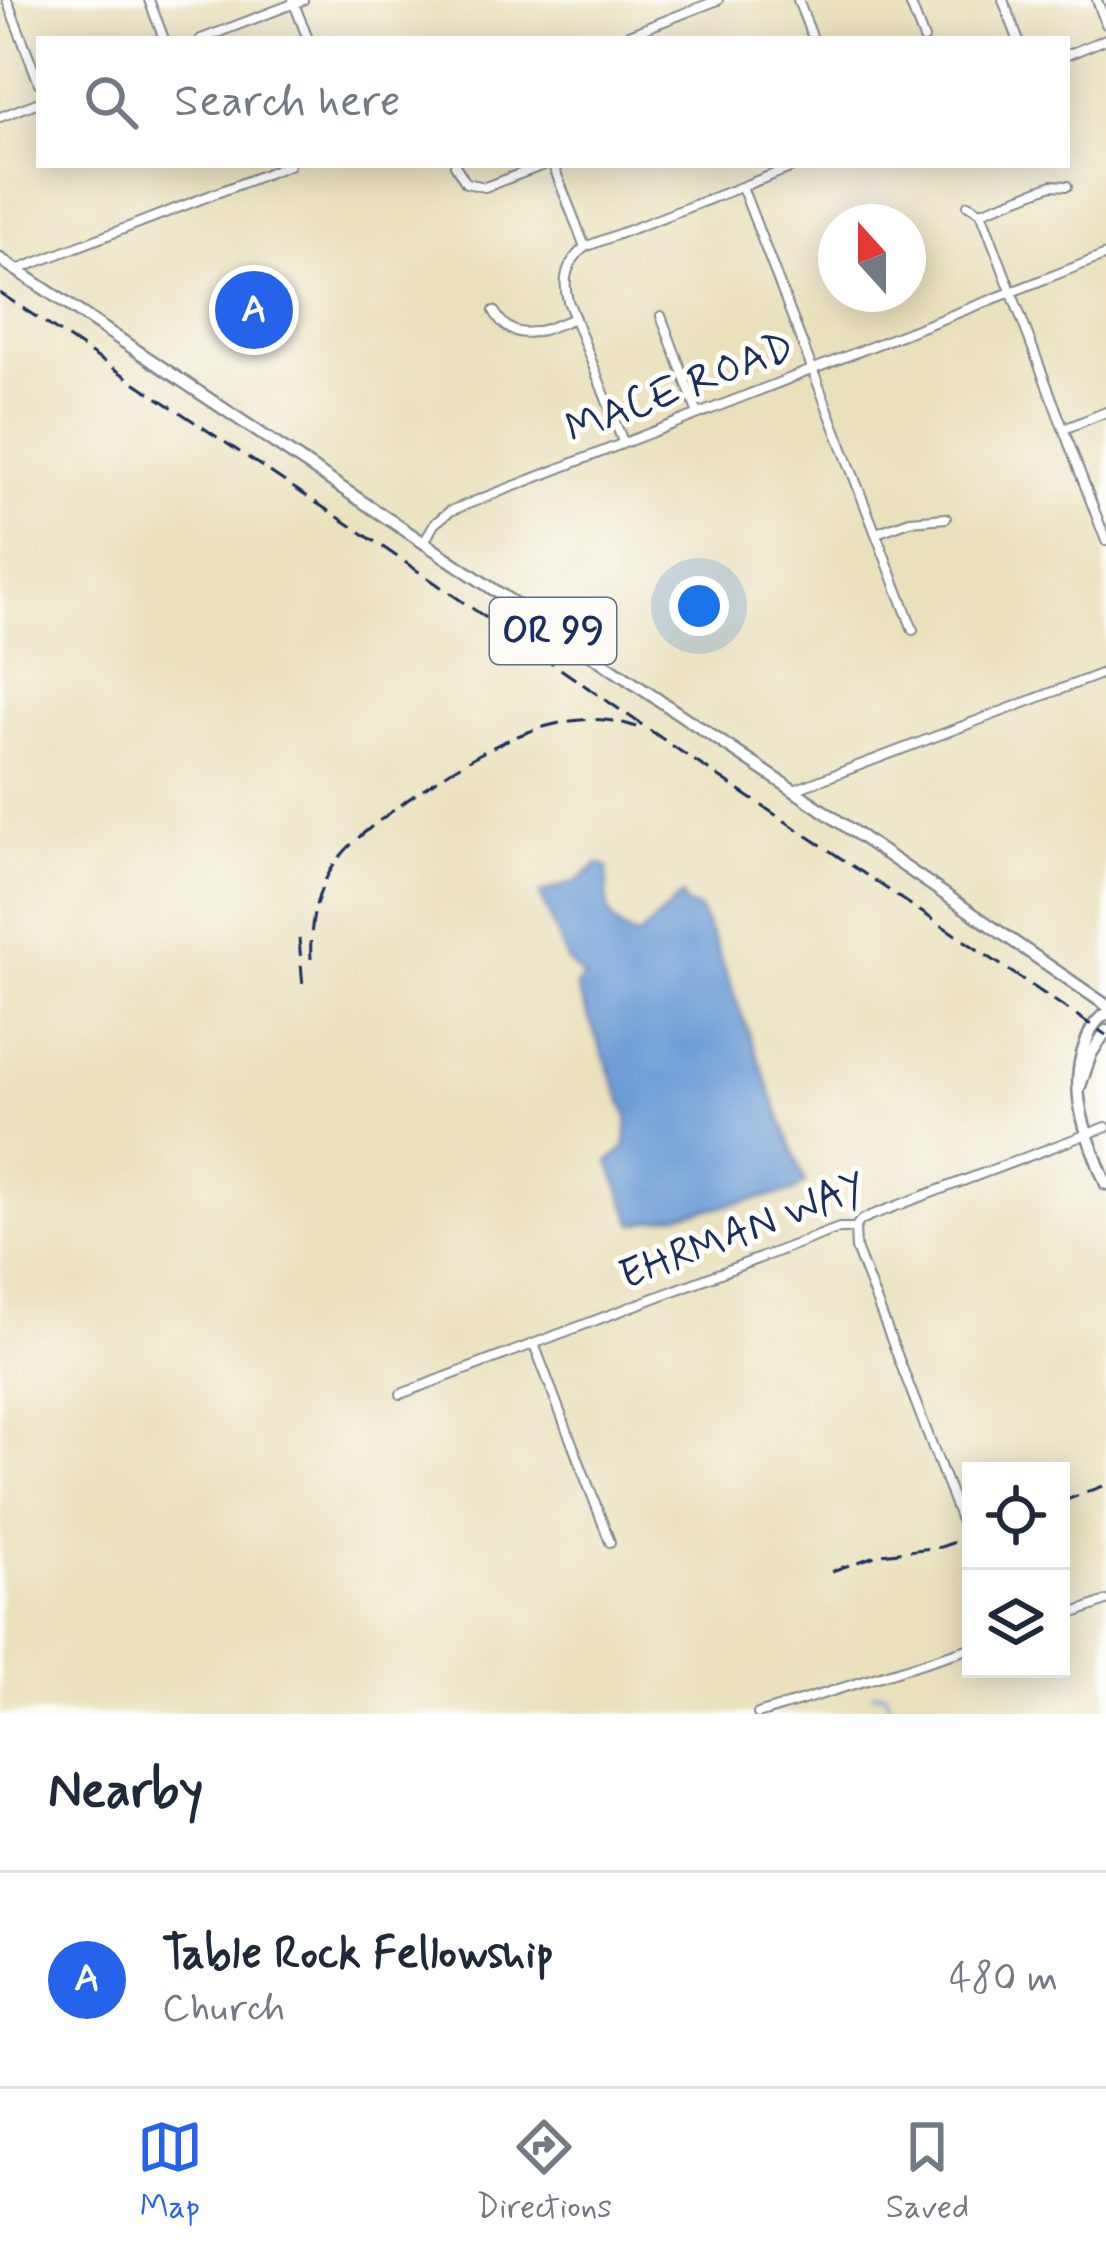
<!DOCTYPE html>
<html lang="en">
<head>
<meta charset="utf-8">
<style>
	:root { --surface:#fff; --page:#f2f2f3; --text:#1f2937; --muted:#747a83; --line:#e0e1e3; --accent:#2563eb }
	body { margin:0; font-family:Mynerve,sans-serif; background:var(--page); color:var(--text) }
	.controls { position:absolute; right:36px; bottom:36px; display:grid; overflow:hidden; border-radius:0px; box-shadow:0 6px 30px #0003 }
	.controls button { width:108px; height:108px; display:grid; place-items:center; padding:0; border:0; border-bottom:3px solid var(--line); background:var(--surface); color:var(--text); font:60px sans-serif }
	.compass { position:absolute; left:818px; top:204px; width:108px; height:108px; border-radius:50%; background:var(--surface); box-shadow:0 6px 30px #0003; rotate:339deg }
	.you { position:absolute; left:699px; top:606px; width:42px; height:42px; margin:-30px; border:9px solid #fff; border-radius:50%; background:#1a73e8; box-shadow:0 0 0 18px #1a73e833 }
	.badge { display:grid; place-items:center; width:78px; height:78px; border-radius:50%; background:var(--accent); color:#fff; font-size:39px; font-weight:700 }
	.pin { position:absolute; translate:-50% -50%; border:6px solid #fff; box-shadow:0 3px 12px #0006 }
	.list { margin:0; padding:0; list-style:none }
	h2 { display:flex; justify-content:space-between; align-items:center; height:156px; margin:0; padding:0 48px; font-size:51px }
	h2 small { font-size:39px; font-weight:400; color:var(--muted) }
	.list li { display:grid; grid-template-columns:78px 1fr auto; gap:36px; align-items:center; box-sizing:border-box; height:216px; padding:0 48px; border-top:3px solid var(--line) }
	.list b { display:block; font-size:45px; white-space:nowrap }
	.list p { margin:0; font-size:39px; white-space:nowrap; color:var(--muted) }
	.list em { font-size:39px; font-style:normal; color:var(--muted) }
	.icon { flex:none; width:66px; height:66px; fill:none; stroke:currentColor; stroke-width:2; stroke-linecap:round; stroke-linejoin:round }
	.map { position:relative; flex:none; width:1106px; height:1714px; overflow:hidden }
	.search { position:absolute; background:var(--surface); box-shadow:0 6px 30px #0003; left:36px; right:36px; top:36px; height:132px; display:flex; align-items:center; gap:30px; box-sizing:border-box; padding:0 42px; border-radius:0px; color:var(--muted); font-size:45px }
	.sheet { height:372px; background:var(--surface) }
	nav { display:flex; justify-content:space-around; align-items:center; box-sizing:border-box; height:168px; border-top:3px solid var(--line); background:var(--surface); font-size:33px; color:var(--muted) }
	nav a { display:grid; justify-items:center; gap:6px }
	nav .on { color:var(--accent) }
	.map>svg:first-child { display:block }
	.water { fill:#6c9cd5; stroke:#44669a; stroke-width:3 }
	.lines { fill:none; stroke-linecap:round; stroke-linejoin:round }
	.stream { stroke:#6c9cd5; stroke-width:3 }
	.minor-casing { stroke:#82888d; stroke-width:12 }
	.major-casing { stroke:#82888d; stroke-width:15 }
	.minor { stroke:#fff; stroke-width:8 }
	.major { stroke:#fff; stroke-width:10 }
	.rail { stroke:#1b2f5e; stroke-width:3; stroke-dasharray:18 9; stroke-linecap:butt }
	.labels { text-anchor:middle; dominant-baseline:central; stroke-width:10; stroke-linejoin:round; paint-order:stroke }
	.shield { fill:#fdfcf7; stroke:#5f6c8c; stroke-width:3 }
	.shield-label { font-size:39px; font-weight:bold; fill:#1b2f5e }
	.street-label { font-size:42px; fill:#1b2f5e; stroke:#fdfcf7 }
</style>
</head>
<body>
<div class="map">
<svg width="1106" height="1714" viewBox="0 0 1106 1714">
	<rect width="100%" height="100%" fill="#fdfcf7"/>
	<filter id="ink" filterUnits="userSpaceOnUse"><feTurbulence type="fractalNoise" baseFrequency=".00833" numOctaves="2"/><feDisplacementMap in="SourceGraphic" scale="24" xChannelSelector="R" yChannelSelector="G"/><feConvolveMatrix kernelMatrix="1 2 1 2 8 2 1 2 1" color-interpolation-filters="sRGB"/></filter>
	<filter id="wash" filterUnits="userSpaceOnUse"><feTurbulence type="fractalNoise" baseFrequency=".004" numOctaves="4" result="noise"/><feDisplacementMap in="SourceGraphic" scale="48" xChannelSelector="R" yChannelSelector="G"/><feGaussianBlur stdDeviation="2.7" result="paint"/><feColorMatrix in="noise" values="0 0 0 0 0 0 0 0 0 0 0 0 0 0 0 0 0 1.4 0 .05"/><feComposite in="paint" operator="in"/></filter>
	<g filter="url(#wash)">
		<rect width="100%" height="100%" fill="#eae0bc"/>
		<!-- water -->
		<path class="water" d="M 598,864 L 607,867 C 608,902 599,922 638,937 L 682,895 L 685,905 L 699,909 L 714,941 L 805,1183 L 792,1192 L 634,1224 L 609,1162 L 626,1146 L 628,1116 L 576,986 L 584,978 L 568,962 L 540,894 L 578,881 Z"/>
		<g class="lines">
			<!-- stream -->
			<path class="stream" d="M 873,1693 L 884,1693 L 893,1714"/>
		</g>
	</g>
	<g filter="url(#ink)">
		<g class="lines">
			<defs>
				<g id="minor">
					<path d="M 7,0 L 39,83"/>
					<path d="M 149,0 L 164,39"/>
					<path d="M 798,0 L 813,39"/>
					<path d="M 909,0 L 924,39"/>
					<path d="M 1003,0 L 1018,39"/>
					<path d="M 1097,0 L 1106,24"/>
					<path d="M 293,1 L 308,39"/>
					<path d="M 201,39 L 303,0"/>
					<path d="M 618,39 L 718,0"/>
					<path d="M 1067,55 L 1106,39"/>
					<path d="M 0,117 L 39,102"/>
					<path d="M 455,165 L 466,183 L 485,187 L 544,165"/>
					<path d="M 553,165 L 585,247"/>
					<path d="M 742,187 L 913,630"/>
					<path d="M 968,205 L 981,212 L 1106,541"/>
					<path d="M 981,212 L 1052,185 L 1067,186"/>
					<path d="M 17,270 L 289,165"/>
					<path d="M 494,311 C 515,348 544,329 575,318"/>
					<path d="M 661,316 L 698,414"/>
					<path d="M 1064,429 L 1106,412"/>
					<path d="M 623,442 L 568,301 C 562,278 567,262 585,247 L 798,165"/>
					<path d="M 876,533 L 910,521 L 946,518"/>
					<path d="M 424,543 L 434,524 L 450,511 L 1106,255"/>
					<path d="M 794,790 L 1106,672"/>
					<path d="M 855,1228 L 856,1248 L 971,1546"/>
					<path d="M 534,1344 L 610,1542"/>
					<path d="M 401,1394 L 839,1228 L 855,1228 L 860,1221 L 870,1216 L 1106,1127"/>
					<path d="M 1061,1618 L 1106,1601"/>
					<path d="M 758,1714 L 971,1648"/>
				</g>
				<g id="major">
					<path d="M 0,259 L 793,790 L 1106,1005"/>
					<path d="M 1106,1014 C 1094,1021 1090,1031 1085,1045 C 1067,1092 1088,1140 1106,1184"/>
					<path d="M 1080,1086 L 1091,1054 L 1106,1031"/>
				</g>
			</defs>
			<!-- minor casing -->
			<use href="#minor" class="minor-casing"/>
			<!-- major casing -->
			<use href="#major" class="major-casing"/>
			<!-- minor -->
			<use href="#minor" class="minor"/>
			<!-- major -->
			<use href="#major" class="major"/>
			<!-- rail -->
			<g class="rail">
				<path d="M 0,293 L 377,543 L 683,753 L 1106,1035"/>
				<path d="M 299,938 L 303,987"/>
				<path d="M 311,959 C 309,925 316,890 336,862 C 353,839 376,823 398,807 C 459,762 558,697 636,727"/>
				<path d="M 1061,1502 L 1106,1485"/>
				<path d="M 832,1571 L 881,1554 L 941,1547 L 971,1536"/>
			</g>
		</g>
	</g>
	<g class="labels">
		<!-- shield labels -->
		<rect class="shield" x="490" y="598" width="126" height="66" rx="9"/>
		<g class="shield-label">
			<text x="553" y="631">OR 99</text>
		</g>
		<!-- street labels -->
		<g class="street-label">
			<text transform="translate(680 389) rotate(-21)">MACE ROAD</text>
			<text transform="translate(743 1232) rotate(-21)">EHRMAN WAY</text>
		</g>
	</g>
</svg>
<div class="controls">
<button><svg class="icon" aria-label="locate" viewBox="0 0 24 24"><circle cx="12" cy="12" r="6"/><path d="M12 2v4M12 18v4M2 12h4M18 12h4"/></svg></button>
<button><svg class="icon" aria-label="layers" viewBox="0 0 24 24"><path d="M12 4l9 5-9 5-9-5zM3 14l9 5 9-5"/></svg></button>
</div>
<svg class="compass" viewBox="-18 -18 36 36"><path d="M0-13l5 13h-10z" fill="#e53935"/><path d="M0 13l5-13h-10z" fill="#747a83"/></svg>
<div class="you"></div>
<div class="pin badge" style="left:254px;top:310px">A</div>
<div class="search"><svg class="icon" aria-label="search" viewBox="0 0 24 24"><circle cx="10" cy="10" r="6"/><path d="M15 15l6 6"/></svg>Search here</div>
</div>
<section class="sheet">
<h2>Nearby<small></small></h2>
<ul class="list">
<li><span class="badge">A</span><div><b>Table Rock Fellowship</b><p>Church</p></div><em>480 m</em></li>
</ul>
</section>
<nav>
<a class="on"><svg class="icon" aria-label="map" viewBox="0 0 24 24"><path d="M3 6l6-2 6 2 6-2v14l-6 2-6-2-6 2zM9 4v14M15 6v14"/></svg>Map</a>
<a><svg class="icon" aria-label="directions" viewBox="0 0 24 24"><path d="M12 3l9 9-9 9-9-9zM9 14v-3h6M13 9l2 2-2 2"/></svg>Directions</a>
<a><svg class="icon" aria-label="saved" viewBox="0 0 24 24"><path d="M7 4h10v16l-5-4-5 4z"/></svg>Saved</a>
</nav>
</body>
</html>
